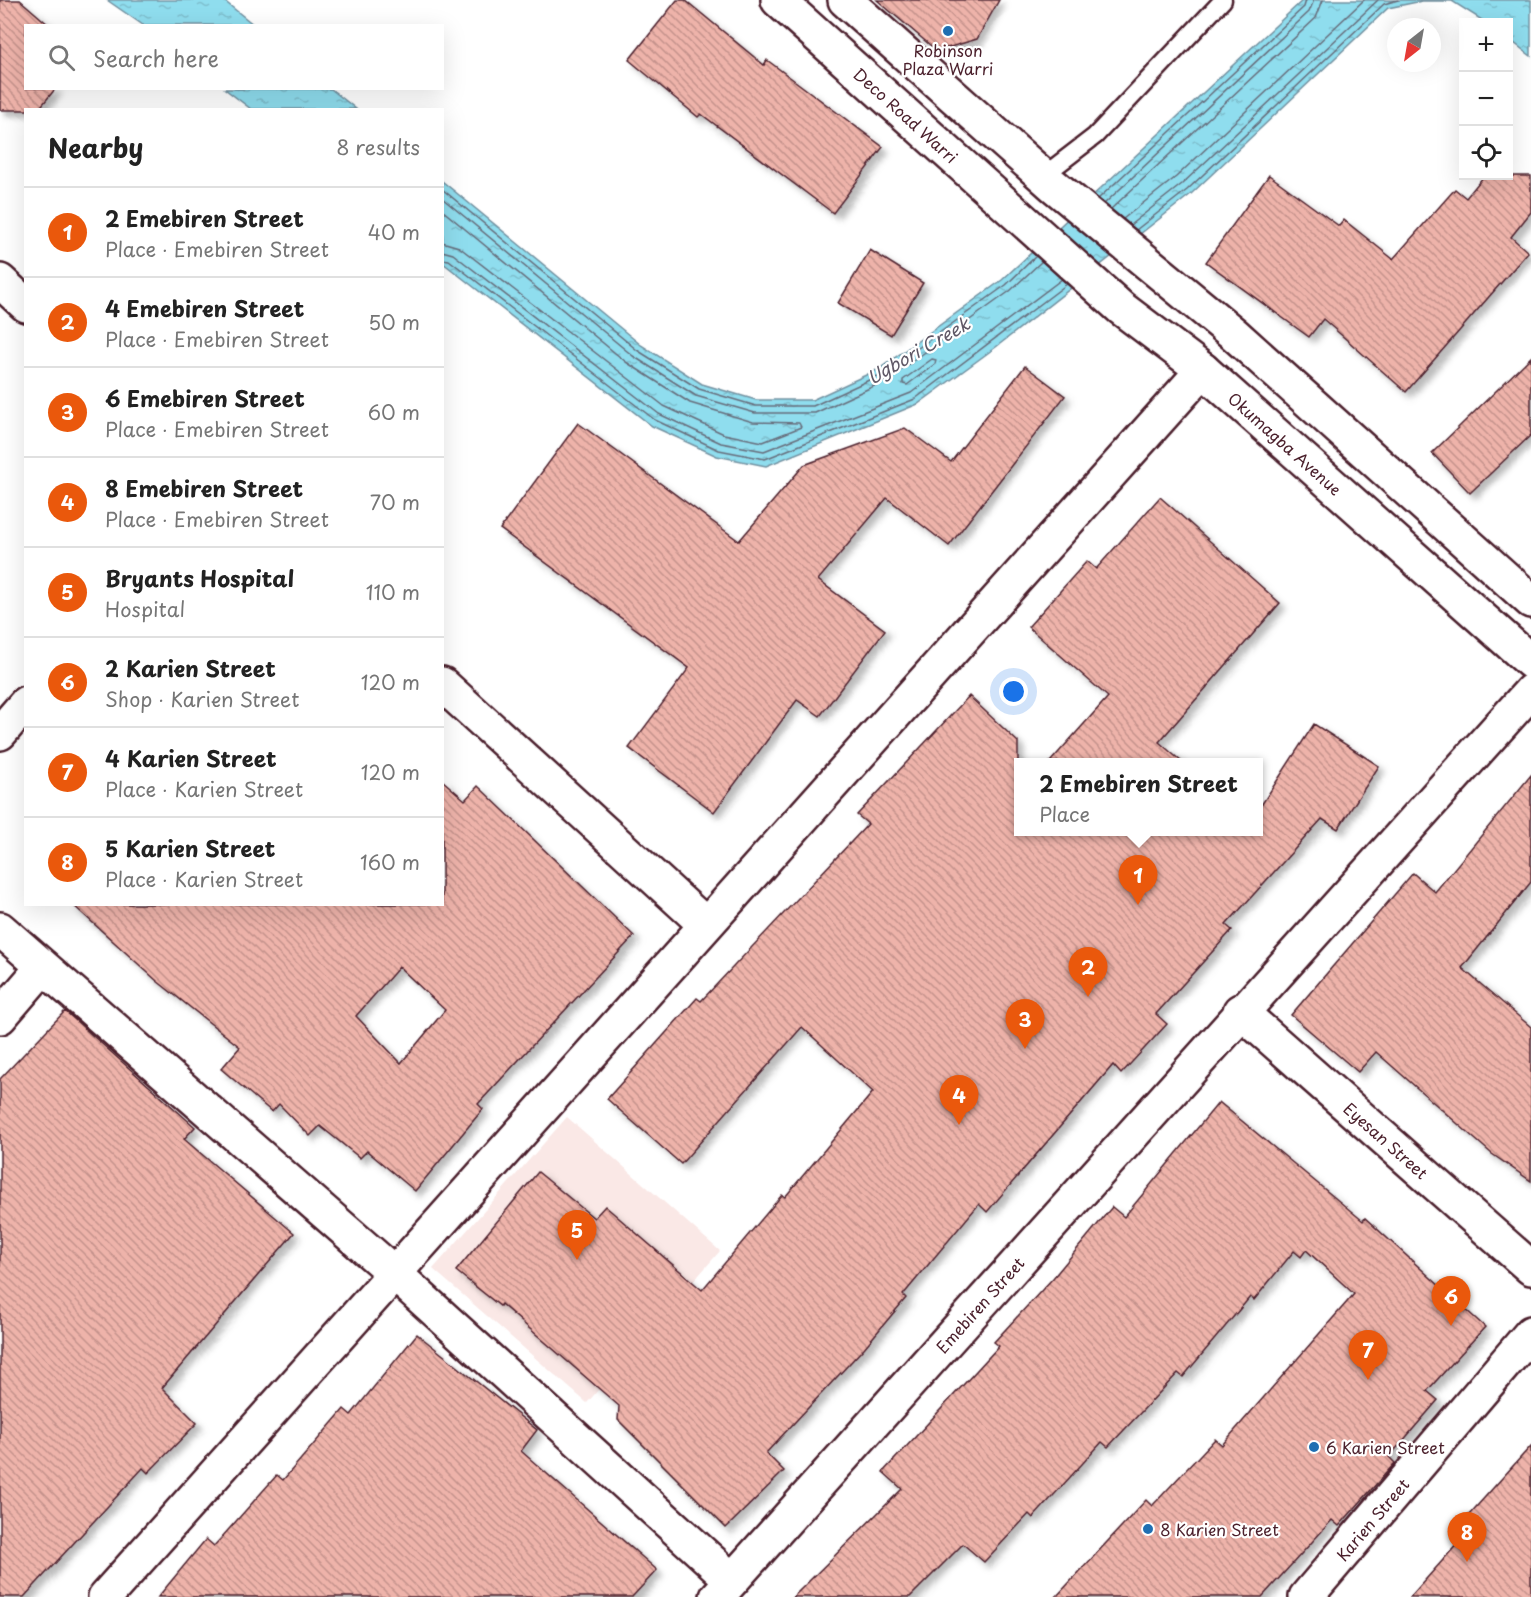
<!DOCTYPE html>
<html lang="en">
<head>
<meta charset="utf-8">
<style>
	:root { --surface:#fff; --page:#f2f2f2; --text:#222; --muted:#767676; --line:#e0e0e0; --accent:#ea580c }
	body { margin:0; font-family:"Playpen Sans",sans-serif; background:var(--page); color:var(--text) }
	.controls { position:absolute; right:18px; top:18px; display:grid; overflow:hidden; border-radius:0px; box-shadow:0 6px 24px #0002 }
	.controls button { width:54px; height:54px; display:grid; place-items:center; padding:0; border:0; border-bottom:2px solid var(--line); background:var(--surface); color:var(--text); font:30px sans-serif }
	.compass { position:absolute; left:1387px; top:18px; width:54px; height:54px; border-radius:50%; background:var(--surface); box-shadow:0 6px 24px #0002; rotate:211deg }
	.you { position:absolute; left:1014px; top:692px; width:21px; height:21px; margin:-15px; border:4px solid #fff; border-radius:50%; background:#1a73e8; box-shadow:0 0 0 9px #1a73e833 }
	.badge { display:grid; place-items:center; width:39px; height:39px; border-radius:50%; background:var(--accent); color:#fff; font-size:20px; font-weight:700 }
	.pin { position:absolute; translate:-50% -50px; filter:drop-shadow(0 2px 3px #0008) }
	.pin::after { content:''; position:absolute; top:32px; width:21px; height:18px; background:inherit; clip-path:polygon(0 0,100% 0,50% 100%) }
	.popup { position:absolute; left:1014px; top:758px; width:249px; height:78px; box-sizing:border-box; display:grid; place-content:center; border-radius:0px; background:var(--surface); filter:drop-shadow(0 2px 4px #0005); font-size:20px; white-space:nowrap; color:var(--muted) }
	.popup b { font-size:22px; color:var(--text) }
	.popup::after { content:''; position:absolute; left:50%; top:100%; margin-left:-12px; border:12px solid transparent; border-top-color:var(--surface) }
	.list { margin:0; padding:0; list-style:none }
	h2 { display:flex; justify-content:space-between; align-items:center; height:78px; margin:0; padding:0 24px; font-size:26px }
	h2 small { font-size:20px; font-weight:400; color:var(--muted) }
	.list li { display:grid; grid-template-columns:39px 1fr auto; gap:18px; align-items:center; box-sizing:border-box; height:90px; padding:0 24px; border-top:2px solid var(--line) }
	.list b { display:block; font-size:22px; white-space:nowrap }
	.list p { margin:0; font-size:20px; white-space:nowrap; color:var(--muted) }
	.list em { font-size:20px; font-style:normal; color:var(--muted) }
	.icon { flex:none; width:33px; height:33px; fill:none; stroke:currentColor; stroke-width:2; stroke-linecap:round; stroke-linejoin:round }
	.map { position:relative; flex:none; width:1531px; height:1597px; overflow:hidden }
	.search { position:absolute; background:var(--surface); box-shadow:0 6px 24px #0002; left:24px; top:24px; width:420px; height:66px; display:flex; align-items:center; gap:15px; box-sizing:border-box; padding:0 21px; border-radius:0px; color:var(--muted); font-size:22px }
	.panel { position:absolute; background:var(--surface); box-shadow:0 6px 24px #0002; left:24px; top:108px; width:420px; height:798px; border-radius:0px }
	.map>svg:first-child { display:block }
	.built { fill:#fae8e6 }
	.water { fill:url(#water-ripples); stroke:#7391a0; stroke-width:1.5 }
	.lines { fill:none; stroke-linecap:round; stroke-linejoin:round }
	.shore { stroke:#666b79; stroke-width:1.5 }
	.building { fill:url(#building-back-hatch); stroke:#4a1f2b; stroke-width:1.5; fill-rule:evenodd; filter:url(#shadow) }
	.service-casing { stroke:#4a1f2b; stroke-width:21 }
	.minor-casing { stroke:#4a1f2b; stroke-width:38 }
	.secondary-casing { stroke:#4a1f2b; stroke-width:38 }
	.service { stroke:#fff; stroke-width:16 }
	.minor { stroke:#fff; stroke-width:33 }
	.secondary { stroke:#fff; stroke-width:33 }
	.poi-dot { fill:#1f6fb2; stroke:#fff; stroke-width:2 }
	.labels { text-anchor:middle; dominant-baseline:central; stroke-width:4.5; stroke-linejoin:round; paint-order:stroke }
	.poi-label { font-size:16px; fill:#4a1f2b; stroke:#fff; text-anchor:start }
	.street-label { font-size:16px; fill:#4a1f2b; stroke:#fff }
	.water-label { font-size:18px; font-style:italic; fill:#5f5866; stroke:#fff }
</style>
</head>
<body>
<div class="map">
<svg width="1531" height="1597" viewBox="0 0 1531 1597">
	<defs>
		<pattern id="water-ripples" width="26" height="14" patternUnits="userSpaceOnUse" patternTransform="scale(1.5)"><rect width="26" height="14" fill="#8fddee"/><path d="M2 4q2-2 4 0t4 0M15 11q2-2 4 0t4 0" fill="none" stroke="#7dbdcc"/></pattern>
		<pattern id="building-back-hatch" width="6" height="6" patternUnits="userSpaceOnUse" patternTransform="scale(1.5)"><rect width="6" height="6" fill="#eeb3aa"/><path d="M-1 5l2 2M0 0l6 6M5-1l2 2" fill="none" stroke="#c3918b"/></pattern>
		<filter id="shadow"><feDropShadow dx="5.5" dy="5.5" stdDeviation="3" flood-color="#0004"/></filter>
	</defs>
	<rect width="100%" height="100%" fill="#fff"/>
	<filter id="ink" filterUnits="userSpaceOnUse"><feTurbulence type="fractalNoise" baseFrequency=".0167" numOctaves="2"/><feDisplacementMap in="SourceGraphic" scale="12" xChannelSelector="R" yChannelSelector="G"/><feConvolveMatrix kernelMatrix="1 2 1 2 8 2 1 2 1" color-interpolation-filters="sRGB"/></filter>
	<g filter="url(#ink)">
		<!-- built -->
		<path class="built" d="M 567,1117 L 720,1251 L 587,1403 L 433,1269 Z"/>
		<!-- water -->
		<g class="water">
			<path d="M 107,0 L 223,0 L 254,25 L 143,25 Z"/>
			<path d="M 1303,0 L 1531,0 L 1531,56 L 1509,39 L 1508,22 L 1485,22 L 1452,1 L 1422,1 L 1388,8 L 1191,194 L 996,347 L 918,404 L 766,466 L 717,456 L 652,426 L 443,263 L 442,181 L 641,345 L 702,384 L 756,400 L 812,400 L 879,369 L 1002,280 Z"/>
			<path d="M 225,89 L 331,89 L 356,109 L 251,109 Z"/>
		</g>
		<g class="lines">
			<!-- shore -->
			<g class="shore">
				<path d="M 442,189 L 637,350 L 699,389 L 756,406 L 813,406 L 882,374 L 1006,285 L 1036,256"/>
				<path d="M 442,198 L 633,356 L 696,396 L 755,413 L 815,413 L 885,381 L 1010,291 L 1042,261"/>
				<path d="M 1098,199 L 1304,7 L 1306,0"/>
				<path d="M 1104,204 L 1309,12 L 1314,0"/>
				<path d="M 1111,209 L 1316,18 L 1323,0"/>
				<path d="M 442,210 L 626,362 L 690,403 L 753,422 L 799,423 L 801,427 L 763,442 L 724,434 L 664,406 L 459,247 L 442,242"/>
				<path d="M 1123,219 L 1176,177 L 1364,0"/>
				<path d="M 1130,225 L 1182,184 L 1378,0"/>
				<path d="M 1136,230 L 1187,190 L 1384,4 L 1398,0"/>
				<path d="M 442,251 L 453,254 L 659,414 L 721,443 L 764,451 L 911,393 L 1062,279"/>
				<path d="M 442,259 L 449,260 L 655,420 L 719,450 L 765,459 L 915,399 L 1067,284"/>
				<path d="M 932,359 L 936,360 L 935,364 L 907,385 L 903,384 L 903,380 Z"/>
			</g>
		</g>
		<!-- building -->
		<g class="building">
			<path d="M 0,0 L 20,0 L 50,26 L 26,26 L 26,88 L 56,88 L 38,110 L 0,110 Z"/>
			<path d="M 677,0 L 685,0 L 764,65 L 767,60 L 883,147 L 833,213 L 701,114 L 698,117 L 629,60 Z"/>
			<path d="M 877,0 L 999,0 L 977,39 L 937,51 Z"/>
			<path d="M 1269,175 L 1339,226 L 1344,220 L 1393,259 L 1455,189 L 1466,198 L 1484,176 L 1531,176 L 1531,212 L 1511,237 L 1528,252 L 1406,392 L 1323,319 L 1309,337 L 1206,262 Z"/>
			<path d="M 870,250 L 923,283 L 891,335 L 838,303 Z"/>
			<path d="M 1531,357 L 1531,435 L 1470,493 L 1432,453 Z"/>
			<path d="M 1025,366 L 1065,396 L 949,546 L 887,498 L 818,580 L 885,630 L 820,716 L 797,700 L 714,812 L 629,748 L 689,668 L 500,529 L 578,423 L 739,541 L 804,465 L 905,428 L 951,462 Z"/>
			<path d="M 1160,497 L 1280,603 L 1159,742 L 1182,762 L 1050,762 L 1108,697 L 1028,627 L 1087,561 L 1096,569 Z"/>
			<path d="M 969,696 L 1018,742 L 1018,831 L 1258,831 L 1258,810 L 1314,724 L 1379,766 L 1338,829 L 1322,819 L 1226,925 L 1232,930 L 1156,1014 L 1167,1024 L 1121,1074 L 1113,1065 L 987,1212 L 979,1204 L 903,1295 L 906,1298 L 864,1348 L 766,1453 L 784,1471 L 726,1528 L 618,1420 L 619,1406 L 501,1304 L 500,1306 L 456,1271 L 538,1172 L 594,1218 L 605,1206 L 702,1290 L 782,1195 L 785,1197 L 873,1092 L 802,1027 L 681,1164 L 607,1099 L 697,998 L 701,1001 L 868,824 L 857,815 Z"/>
			<path d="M 1531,775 L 1531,882 L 1462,968 L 1531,1027 L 1531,1181 L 1492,1154 L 1376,1052 L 1358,1072 L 1291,1015 L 1413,873 L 1435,892 Z"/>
			<path d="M 442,780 L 465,800 L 478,786 L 634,936 L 478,1104 L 483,1109 L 415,1191 L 367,1151 L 360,1158 L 320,1126 L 310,1136 L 279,1104 L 272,1112 L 221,1069 L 240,1047 L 157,981 L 72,904 L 442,904 ZM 399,967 L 445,1010 L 401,1063 L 356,1016 Z"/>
			<path d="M 65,1011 L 195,1127 L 184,1139 L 294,1233 L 162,1388 L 197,1423 L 148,1473 L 143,1468 L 24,1597 L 0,1597 L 0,1079 Z"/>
			<path d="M 1219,1102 L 1363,1221 L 1365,1218 L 1485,1327 L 1427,1391 L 1438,1400 L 1389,1457 L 1395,1463 L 1339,1526 L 1332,1520 L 1262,1597 L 1056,1597 L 1146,1500 L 1152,1506 L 1215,1439 L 1222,1445 L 1354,1294 L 1306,1250 L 1301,1257 L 1294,1251 L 1254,1300 L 1250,1297 L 1183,1377 L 1178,1373 L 1108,1447 L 1102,1442 L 1033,1518 L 1029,1514 L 984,1562 L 963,1544 L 910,1597 L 793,1597 L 902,1489 L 883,1472 L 999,1346 L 994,1342 L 1053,1278 L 1112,1207 L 1124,1217 Z"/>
			<path d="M 417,1334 L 537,1430 L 521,1451 L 657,1570 L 632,1597 L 158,1597 L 206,1539 L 214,1546 L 277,1475 L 283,1480 L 344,1409 L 351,1415 Z"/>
			<path d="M 1531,1446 L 1531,1597 L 1410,1597 L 1476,1523 L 1468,1516 Z"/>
		</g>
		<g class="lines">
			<defs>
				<path id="service" d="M 1043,176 L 1095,136 L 1223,0"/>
				<g id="minor">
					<path d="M 0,281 L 26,305"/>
					<path d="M 442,684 L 705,924"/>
					<path d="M 0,733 L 26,703"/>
					<path d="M 0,929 L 394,1273 L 732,1580"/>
					<path id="s1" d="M 1240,1011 L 1531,1268"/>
					<path d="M 0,1017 L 43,967"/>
					<path d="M 105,1597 L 1203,370"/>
					<path id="s2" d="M 717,1597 L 1531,691"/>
					<path id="s3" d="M 1306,1597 L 1531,1333"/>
				</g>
				<g id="secondary">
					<path id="s4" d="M 778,0 L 1121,308 L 1203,370 L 1531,662"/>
					<path d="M 845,0 L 1053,185 L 1234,334 L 1531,601"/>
				</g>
			</defs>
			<!-- service casing -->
			<use href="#service" class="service-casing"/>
			<!-- minor casing -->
			<use href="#minor" class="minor-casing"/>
			<!-- secondary casing -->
			<use href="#secondary" class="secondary-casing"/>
			<!-- service -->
			<use href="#service" class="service"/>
			<!-- minor -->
			<use href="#minor" class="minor"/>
			<!-- secondary -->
			<use href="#secondary" class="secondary"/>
		</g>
	</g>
	<!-- markers -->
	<g class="poi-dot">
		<circle cx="948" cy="31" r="6"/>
		<circle cx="1314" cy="1447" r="6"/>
		<circle cx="1148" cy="1529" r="6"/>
	</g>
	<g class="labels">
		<!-- poi labels -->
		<g class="poi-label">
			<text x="948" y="50" text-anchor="middle">Robinson<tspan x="948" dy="18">Plaza Warri</tspan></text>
			<text x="1326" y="1447">6 Karien Street</text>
			<text x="1160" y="1529">8 Karien Street</text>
		</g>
		<!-- street labels -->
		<g class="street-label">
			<text stroke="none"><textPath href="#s4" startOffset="172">Deco Road Warri</textPath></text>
			<text stroke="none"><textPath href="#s4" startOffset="674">Okumagba Avenue</textPath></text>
			<text stroke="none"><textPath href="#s1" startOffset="195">Eyesan Street</textPath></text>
			<text stroke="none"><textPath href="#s2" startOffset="393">Emebiren Street</textPath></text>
			<text stroke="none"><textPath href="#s3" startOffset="102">Karien Street</textPath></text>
		</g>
		<!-- water labels -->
		<g class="water-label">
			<text transform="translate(918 350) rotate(-30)">Ugbori Creek</text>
		</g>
	</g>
</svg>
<div class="controls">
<button>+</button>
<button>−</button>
<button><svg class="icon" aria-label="locate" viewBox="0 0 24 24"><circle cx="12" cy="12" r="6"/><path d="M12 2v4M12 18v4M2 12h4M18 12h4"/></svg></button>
</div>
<svg class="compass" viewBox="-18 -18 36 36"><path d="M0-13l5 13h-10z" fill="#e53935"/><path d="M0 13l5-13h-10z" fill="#767676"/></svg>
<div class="you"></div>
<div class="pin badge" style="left:1138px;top:905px">1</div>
<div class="popup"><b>2 Emebiren Street</b>Place</div>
<div class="pin badge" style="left:1088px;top:997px">2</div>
<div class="pin badge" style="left:1025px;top:1049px">3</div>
<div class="pin badge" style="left:959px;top:1125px">4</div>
<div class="pin badge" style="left:577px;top:1260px">5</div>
<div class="pin badge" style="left:1451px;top:1326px">6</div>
<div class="pin badge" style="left:1368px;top:1380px">7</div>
<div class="pin badge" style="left:1467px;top:1562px">8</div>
<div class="search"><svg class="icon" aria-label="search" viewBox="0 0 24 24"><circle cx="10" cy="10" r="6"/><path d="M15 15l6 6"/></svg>Search here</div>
<section class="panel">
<h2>Nearby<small>8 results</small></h2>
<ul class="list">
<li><span class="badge">1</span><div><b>2 Emebiren Street</b><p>Place · Emebiren Street</p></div><em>40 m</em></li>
<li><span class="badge">2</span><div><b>4 Emebiren Street</b><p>Place · Emebiren Street</p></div><em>50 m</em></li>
<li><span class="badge">3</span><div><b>6 Emebiren Street</b><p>Place · Emebiren Street</p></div><em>60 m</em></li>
<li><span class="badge">4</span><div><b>8 Emebiren Street</b><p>Place · Emebiren Street</p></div><em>70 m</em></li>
<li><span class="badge">5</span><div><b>Bryants Hospital</b><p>Hospital</p></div><em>110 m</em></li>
<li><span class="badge">6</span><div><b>2 Karien Street</b><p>Shop · Karien Street</p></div><em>120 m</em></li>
<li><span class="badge">7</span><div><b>4 Karien Street</b><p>Place · Karien Street</p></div><em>120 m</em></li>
<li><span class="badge">8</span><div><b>5 Karien Street</b><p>Place · Karien Street</p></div><em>160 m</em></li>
</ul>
</section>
</div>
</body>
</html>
